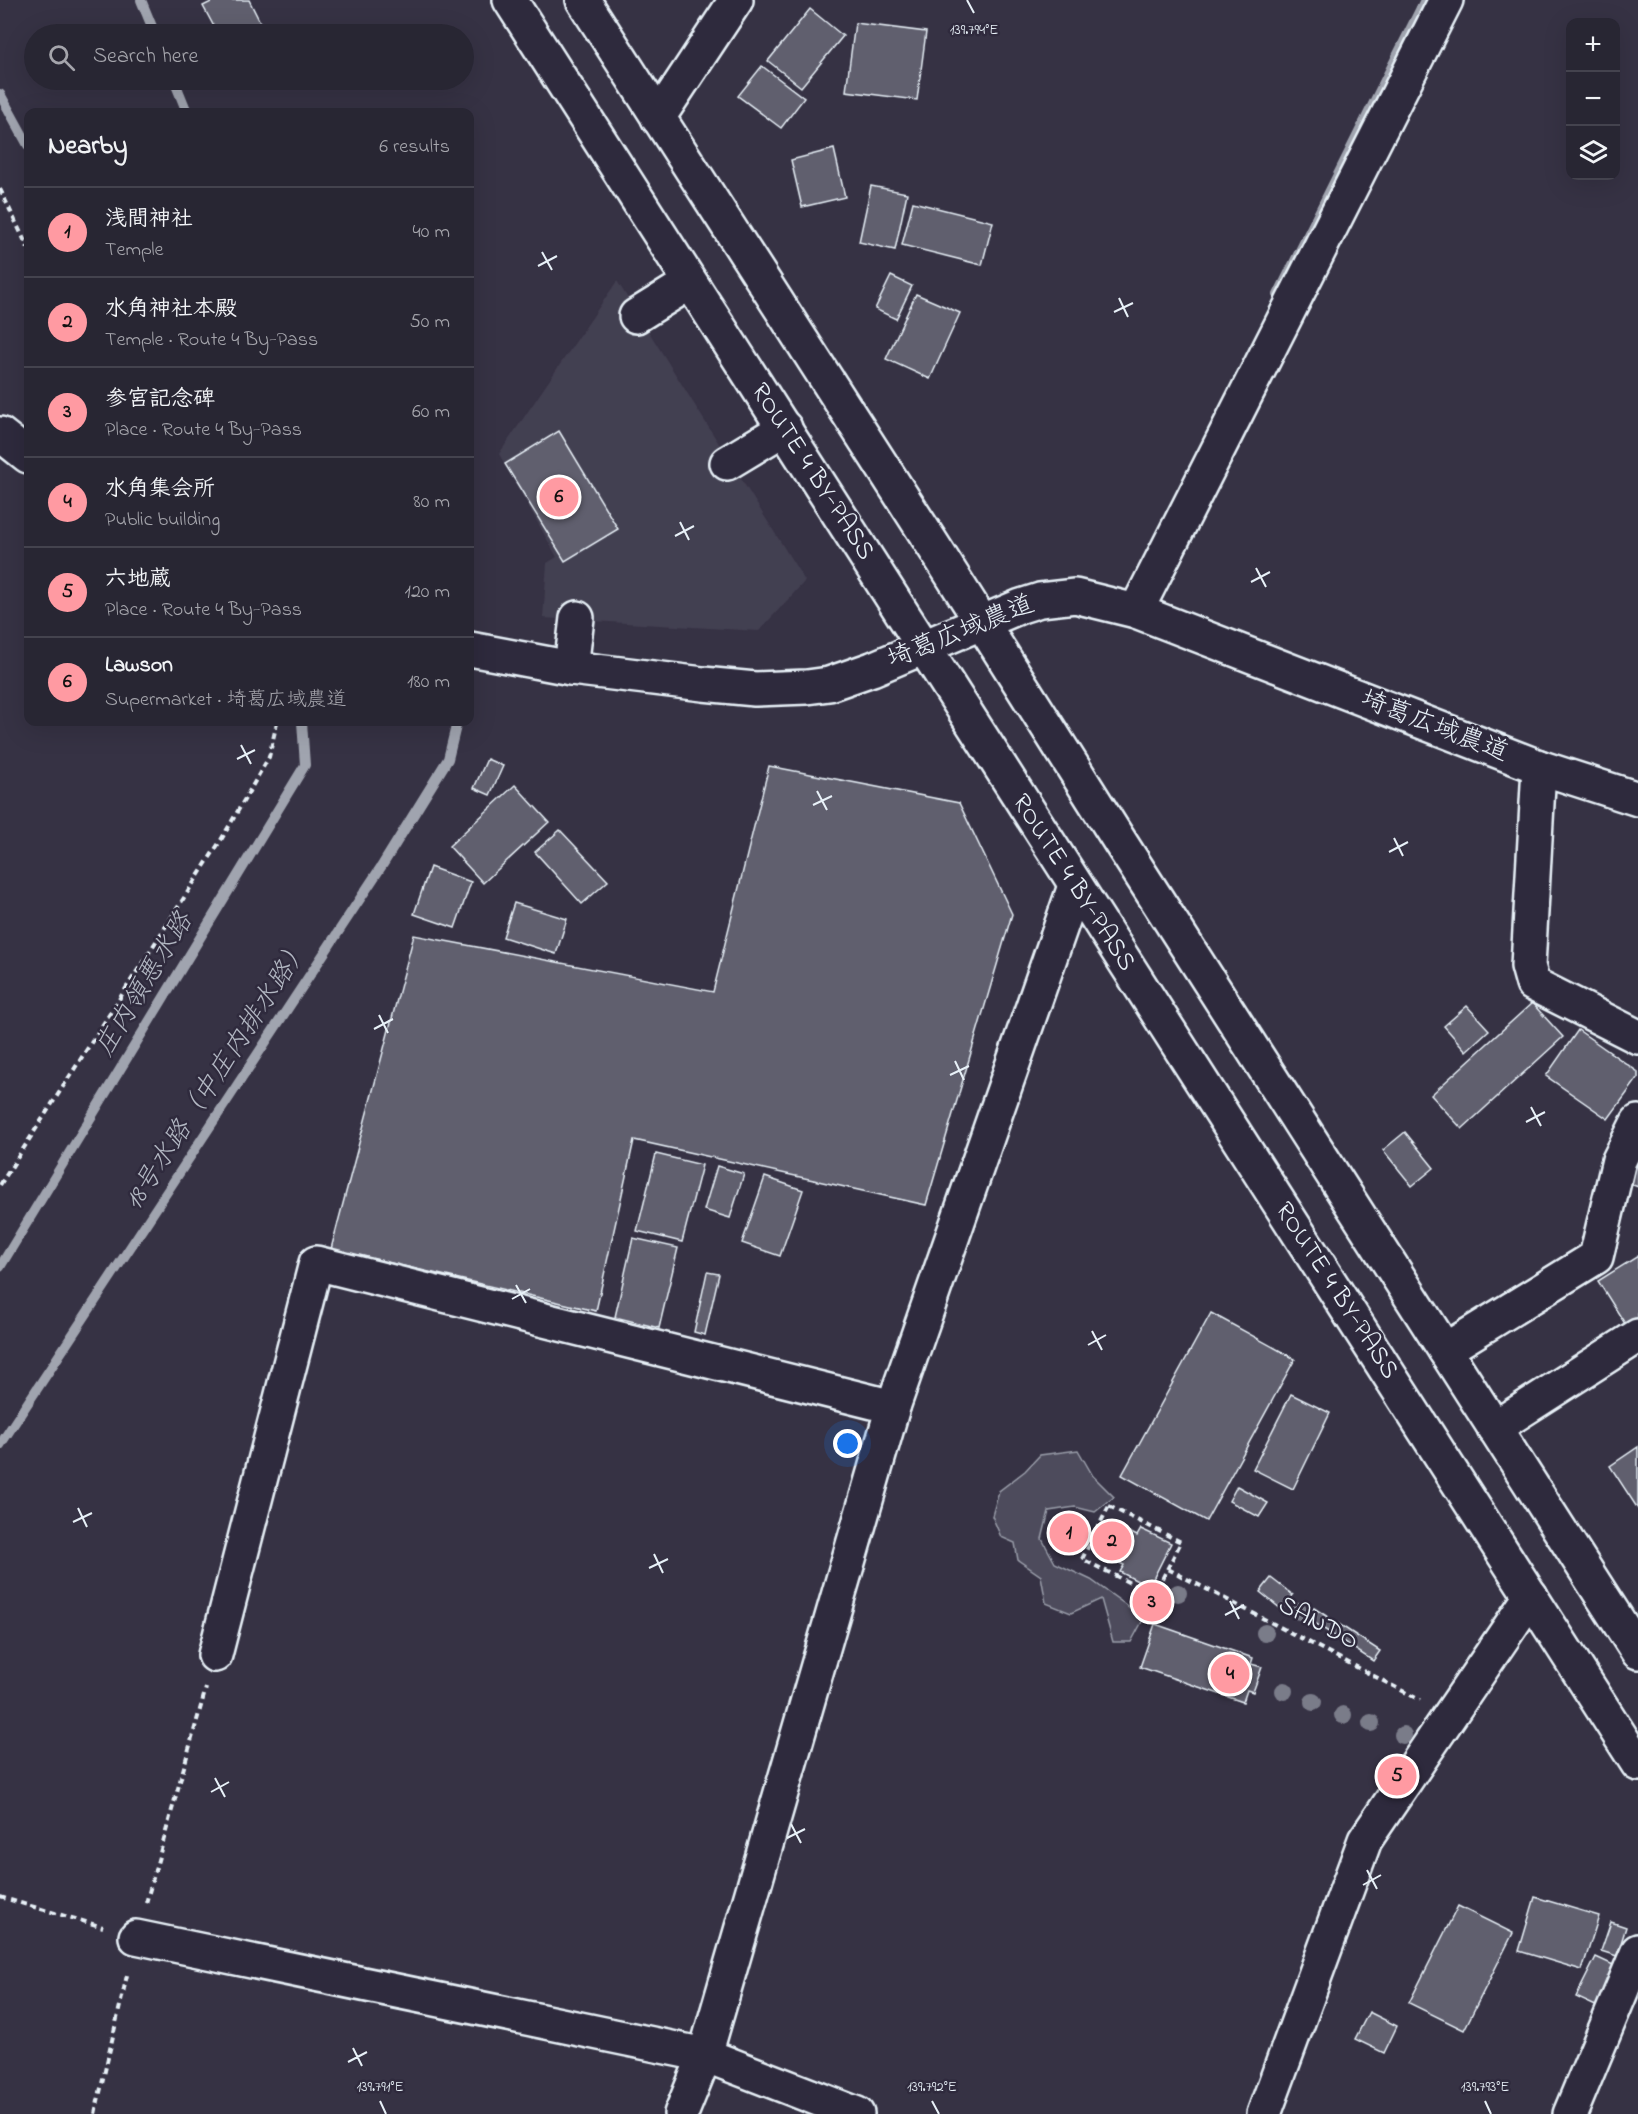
<!DOCTYPE html>
<html lang="en">
<head>
<meta charset="utf-8">
<style>
	:root { --surface:#282633; --page:#302e3b; --text:#f1f3f6; --muted:#a5a5ac; --line:#44434e; --accent:#ff9aa2 }
	body { margin:0; font-family:"Indie Flower","Klee One",sans-serif; background:var(--page); color:var(--text) }
	.controls { position:absolute; right:18px; top:18px; display:grid; overflow:hidden; border-radius:12px; box-shadow:0 6px 24px #0002 }
	.controls button { width:54px; height:54px; display:grid; place-items:center; padding:0; border:0; border-bottom:2px solid var(--line); background:var(--surface); color:var(--text); font:30px sans-serif }
	.you { position:absolute; left:848px; top:1444px; width:21px; height:21px; margin:-15px; border:4px solid #fff; border-radius:50%; background:#1a73e8; box-shadow:0 0 0 9px #1a73e833 }
	.badge { display:grid; place-items:center; width:39px; height:39px; border-radius:50%; background:var(--accent); color:#111; font-size:20px; font-weight:700 }
	.pin { position:absolute; translate:-50% -50%; border:3px solid #fff; box-shadow:0 2px 6px #0006 }
	.list { margin:0; padding:0; list-style:none }
	h2 { display:flex; justify-content:space-between; align-items:center; height:78px; margin:0; padding:0 24px; font-size:26px }
	h2 small { font-size:20px; font-weight:400; color:var(--muted) }
	.list li { display:grid; grid-template-columns:39px 1fr auto; gap:18px; align-items:center; box-sizing:border-box; height:90px; padding:0 24px; border-top:2px solid var(--line) }
	.list b { display:block; font-size:22px; white-space:nowrap }
	.list p { margin:0; font-size:20px; white-space:nowrap; color:var(--muted) }
	.list em { font-size:20px; font-style:normal; color:var(--muted) }
	.icon { flex:none; width:33px; height:33px; fill:none; stroke:currentColor; stroke-width:2; stroke-linecap:round; stroke-linejoin:round }
	.map { position:relative; flex:none; width:1638px; height:2114px; overflow:hidden }
	.search { position:absolute; background:var(--surface); box-shadow:0 6px 24px #0002; left:24px; top:24px; width:450px; height:66px; display:flex; align-items:center; gap:15px; box-sizing:border-box; padding:0 21px; border-radius:33px; color:var(--muted); font-size:22px }
	.panel { position:absolute; background:var(--surface); box-shadow:0 6px 24px #0002; left:24px; top:108px; width:450px; height:618px; border-radius:12px }
	.map>svg:first-child { display:block }
	.built { fill:#433f51 }
	.green { fill:#4d4b5c; stroke:#9a9eaa; stroke-width:1.5 }
	.lines { fill:none; stroke-linecap:round; stroke-linejoin:round }
	.stream { stroke:#a0a4af; stroke-width:10 }
	.building { fill:#605e6e; stroke:#e8f1f8; stroke-width:1.5 }
	.minor-casing { stroke:#e8f1f8; stroke-width:38 }
	.highway-casing { stroke:#e8f1f8; stroke-width:38 }
	.path { stroke:#e8f1f8; stroke-width:4; stroke-dasharray:6 4.5; stroke-linecap:butt }
	.minor { stroke:#2f2a3d; stroke-width:33 }
	.highway { stroke:#2f2a3d; stroke-width:33 }
	.tree { fill:#7a7b89 }
	.ticks { fill:none; stroke:#e8f1f8; stroke-width:2 }
	.labels { text-anchor:middle; dominant-baseline:central; stroke-width:5; stroke-linejoin:round; paint-order:stroke }
	.street-label { font-size:26px; fill:#e8f1f8; stroke:#2f2a3d }
	.water-label { font-size:27px; font-style:italic; fill:#b2b7c2; stroke:#2f2a3d }
	.ticks-label { font-size:15px; text-anchor:middle; fill:#e8f1f8; stroke:#2f2a3d; stroke-width:5; stroke-linejoin:round; paint-order:stroke }
</style>
</head>
<body>
<div class="map">
<svg width="1638" height="2114" viewBox="0 0 1638 2114">
	<rect width="100%" height="100%" fill="#363244"/>
	<filter id="ink" filterUnits="userSpaceOnUse"><feTurbulence type="fractalNoise" baseFrequency=".0167" numOctaves="2"/><feDisplacementMap in="SourceGraphic" scale="12" xChannelSelector="R" yChannelSelector="G"/><feConvolveMatrix kernelMatrix="1 2 1 2 8 2 1 2 1" color-interpolation-filters="sRGB"/></filter>
	<g filter="url(#ink)">
		<!-- built -->
		<path class="built" d="M 617,281 L 805,581 L 759,631 L 543,618 L 547,563 L 557,557 L 499,454 Z"/>
		<!-- green -->
		<path class="green" d="M 1078,1450 L 1093,1476 L 1114,1497 L 1095,1512 L 1075,1507 L 1049,1511 L 1042,1539 L 1055,1563 L 1091,1580 L 1144,1618 L 1131,1642 L 1113,1642 L 1101,1599 L 1071,1613 L 1046,1603 L 1041,1576 L 1018,1560 L 1015,1543 L 1001,1537 L 992,1516 L 999,1491 L 1025,1471 L 1040,1455 Z"/>
		<g class="lines">
			<!-- stream -->
			<g class="stream">
				<path d="M 141,0 L 155,34"/>
				<path d="M 174,80 L 187,112"/>
				<path d="M 0,94 L 28,145"/>
				<path d="M 1278,295 L 1425,0"/>
				<path d="M 0,1267 L 305,765 L 302,722"/>
				<path d="M 0,1445 L 383,864 L 448,759 L 457,722"/>
			</g>
		</g>
		<!-- building -->
		<g class="building">
			<path d="M 215,0 L 249,0 L 265,32 L 261,34 L 218,34 L 203,6 Z"/>
			<path d="M 810,9 L 843,36 L 801,87 L 768,61 Z"/>
			<path d="M 855,23 L 926,32 L 917,100 L 846,91 Z"/>
			<path d="M 762,66 L 804,98 L 781,128 L 738,96 Z"/>
			<path d="M 834,149 L 845,197 L 802,207 L 791,160 Z"/>
			<path d="M 871,186 L 907,193 L 895,250 L 859,242 Z"/>
			<path d="M 913,202 L 993,222 L 982,265 L 902,245 Z"/>
			<path d="M 891,276 L 912,286 L 896,319 L 875,309 Z"/>
			<path d="M 916,294 L 960,313 L 930,379 L 886,359 Z"/>
			<path d="M 559,431 L 618,529 L 565,561 L 505,464 Z"/>
			<path d="M 487,759 L 503,766 L 490,795 L 474,788 Z"/>
			<path d="M 769,766 L 959,803 L 1012,914 L 926,1205 L 634,1140 L 596,1311 L 331,1249 L 414,935 L 713,992 Z"/>
			<path d="M 515,785 L 549,822 L 483,883 L 449,846 Z"/>
			<path d="M 560,830 L 608,881 L 582,904 L 535,852 Z"/>
			<path d="M 430,867 L 471,882 L 455,928 L 414,914 Z"/>
			<path d="M 514,903 L 567,919 L 556,954 L 503,937 Z"/>
			<path d="M 1532,1003 L 1563,1037 L 1462,1129 L 1431,1095 Z"/>
			<path d="M 1467,1006 L 1489,1030 L 1466,1051 L 1444,1026 Z"/>
			<path d="M 1578,1030 L 1638,1072 L 1638,1078 L 1608,1119 L 1546,1076 Z"/>
			<path d="M 1405,1132 L 1434,1168 L 1412,1186 L 1383,1150 Z"/>
			<path d="M 656,1154 L 702,1165 L 682,1242 L 637,1231 Z"/>
			<path d="M 1638,1157 L 1638,1187 L 1628,1183 Z"/>
			<path d="M 717,1166 L 744,1174 L 730,1218 L 704,1210 Z"/>
			<path d="M 765,1177 L 803,1190 L 780,1256 L 742,1243 Z"/>
			<path d="M 633,1238 L 678,1248 L 659,1328 L 615,1317 Z"/>
			<path d="M 1638,1256 L 1638,1320 L 1627,1327 L 1598,1281 Z"/>
			<path d="M 707,1272 L 719,1274 L 705,1335 L 694,1332 Z"/>
			<path d="M 1211,1313 L 1295,1359 L 1206,1521 L 1122,1475 Z"/>
			<path d="M 1291,1394 L 1330,1413 L 1293,1489 L 1253,1469 Z"/>
			<path d="M 1638,1447 L 1638,1509 L 1610,1466 Z"/>
			<path d="M 1237,1486 L 1268,1503 L 1259,1517 L 1229,1501 Z"/>
			<path d="M 1109,1522 L 1137,1536 L 1141,1529 L 1171,1543 L 1149,1587 L 1120,1572 L 1124,1565 L 1095,1551 Z"/>
			<path d="M 1271,1578 L 1293,1595 L 1281,1609 L 1260,1592 Z"/>
			<path d="M 1314,1608 L 1380,1651 L 1373,1661 L 1307,1618 Z"/>
			<path d="M 1155,1624 L 1253,1658 L 1251,1664 L 1262,1667 L 1253,1692 L 1247,1690 L 1243,1702 L 1140,1667 Z"/>
			<path d="M 1535,1897 L 1599,1916 L 1582,1970 L 1519,1951 Z"/>
			<path d="M 1458,1906 L 1513,1933 L 1464,2030 L 1409,2003 Z"/>
			<path d="M 1611,1922 L 1626,1927 L 1617,1956 L 1601,1951 Z"/>
			<path d="M 1596,1957 L 1622,1969 L 1602,2009 L 1576,1997 Z"/>
			<path d="M 1369,2012 L 1397,2026 L 1384,2053 L 1355,2039 Z"/>
		</g>
		<g class="lines">
			<defs>
				<g id="minor">
					<path d="M 658,118 L 736,0"/>
					<path d="M 636,316 L 689,283"/>
					<path d="M 0,434 L 28,456"/>
					<path d="M 727,463 L 785,428"/>
					<path d="M 1136,611 L 1446,0"/>
					<path d="M 470,649 L 571,668 L 703,684 L 755,689 L 807,687 L 829,684 L 872,669 L 1021,606 L 1040,600 L 1075,596 L 1136,611 L 1539,767 L 1638,799"/>
					<path d="M 571,668 L 577,618"/>
					<path d="M 1539,767 L 1528,966 L 1533,984 L 1638,1037"/>
					<path d="M 1445,1350 L 1596,1257 L 1619,1160 L 1638,1122"/>
					<path d="M 1494,1428 L 1638,1336"/>
					<path d="M 215,1655 L 316,1263 L 893,1407"/>
					<path d="M 136,1937 L 705,2055 L 857,2114"/>
					<path d="M 681,2114 L 705,2055 L 893,1407 L 1075,886"/>
					<path d="M 1264,2114 L 1365,1840 L 1531,1596"/>
					<path d="M 1570,2114 L 1638,1951"/>
				</g>
				<g id="highway">
					<path d="M 510,0 L 1638,1764"/>
					<path d="M 583,0 L 938,553 L 1122,845 L 1638,1652"/>
				</g>
			</defs>
			<!-- minor casing -->
			<use href="#minor" class="minor-casing"/>
			<!-- highway casing -->
			<use href="#highway" class="highway-casing"/>
			<!-- path -->
			<g class="path">
				<path d="M 0,189 L 28,248"/>
				<path d="M 0,1185 L 221,840 L 269,757 L 277,722"/>
				<path d="M 1109,1506 L 1181,1542 L 1154,1595 L 1082,1559 Z"/>
				<path d="M 1168,1569 L 1420,1700"/>
				<path d="M 1161,1584 L 1166,1594"/>
				<path d="M 0,1897 L 103,1927"/>
				<path d="M 146,1903 L 206,1688"/>
				<path d="M 95,2114 L 128,1971"/>
			</g>
			<!-- minor -->
			<use href="#minor" class="minor"/>
			<!-- highway -->
			<use href="#highway" class="highway"/>
		</g>
		<!-- trees -->
		<g class="tree">
			<circle cx="1178" cy="1593" r="9"/>
			<circle cx="1299" cy="1611" r="9"/>
			<circle cx="1265" cy="1633" r="9"/>
			<circle cx="1284" cy="1691" r="9"/>
			<circle cx="1313" cy="1702" r="9"/>
			<circle cx="1343" cy="1715" r="9"/>
			<circle cx="1371" cy="1723" r="9"/>
			<circle cx="1403" cy="1735" r="9"/>
		</g>
	</g>
	<!-- ticks -->
	<path class="ticks" d="M 967,0 L 974,13M 542,252 L 552,270M 538,266 L 557,256M 1119,298 L 1128,317M 1114,312 L 1133,303M 680,522 L 689,540M 675,536 L 694,526M 1256,568 L 1266,587M 1251,582 L 1270,572M 241,745 L 251,764M 237,759 L 255,750M 817,791 L 827,810M 813,805 L 832,796M 1394,838 L 1403,856M 1389,852 L 1408,842M 379,1015 L 388,1033M 374,1029 L 393,1019M 955,1061 L 964,1080M 950,1075 L 969,1066M 1531,1107 L 1541,1126M 1526,1122 L 1545,1112M 516,1285 L 526,1303M 512,1299 L 530,1289M 1092,1331 L 1102,1350M 1088,1345 L 1106,1335M 78,1508 L 87,1527M 73,1522 L 92,1513M 654,1554 L 663,1573M 649,1568 L 668,1559M 1230,1601 L 1239,1619M 1225,1615 L 1244,1605M 215,1778 L 225,1797M 211,1792 L 229,1782M 791,1824 L 801,1843M 787,1838 L 805,1829M 1367,1870 L 1377,1889M 1363,1885 L 1381,1875M 353,2048 L 362,2066M 348,2062 L 367,2052M 380,2101 L 386,2114M 932,2101 L 939,2114M 1485,2101 L 1491,2114"/>
	<g class="labels">
		<!-- street labels -->
		<g class="street-label">
			<text transform="translate(812 472) rotate(57)">ROUTE 4 BY-PASS</text>
			<text transform="translate(961 633) rotate(-22)">埼葛広域農道</text>
			<text transform="translate(1434 727) rotate(21)">埼葛広域農道</text>
			<text transform="translate(1073 883) rotate(57)">ROUTE 4 BY-PASS</text>
			<text transform="translate(1336 1291) rotate(57)">ROUTE 4 BY-PASS</text>
			<text transform="translate(1318 1624) rotate(28)">SANDO</text>
		</g>
		<!-- water labels -->
		<g class="water-label">
			<text transform="translate(145 985) rotate(-59)">庄内領悪水路</text>
			<text transform="translate(218 1075) rotate(-57)">18号水路（中庄内排水路）</text>
		</g>
	</g>
	<g class="ticks-label">
		<text x="974" y="34">139.794°E</text>
		<text x="380" y="2091">139.791°E</text>
		<text x="932" y="2091">139.792°E</text>
		<text x="1485" y="2091">139.793°E</text>
	</g>
</svg>
<div class="controls">
<button>+</button>
<button>−</button>
<button><svg class="icon" aria-label="layers" viewBox="0 0 24 24"><path d="M12 4l9 5-9 5-9-5zM3 14l9 5 9-5"/></svg></button>
</div>
<div class="you"></div>
<div class="pin badge" style="left:1069px;top:1533px">1</div>
<div class="pin badge" style="left:1112px;top:1541px">2</div>
<div class="pin badge" style="left:1152px;top:1602px">3</div>
<div class="pin badge" style="left:1230px;top:1674px">4</div>
<div class="pin badge" style="left:1397px;top:1776px">5</div>
<div class="pin badge" style="left:559px;top:497px">6</div>
<div class="search"><svg class="icon" aria-label="search" viewBox="0 0 24 24"><circle cx="10" cy="10" r="6"/><path d="M15 15l6 6"/></svg>Search here</div>
<section class="panel">
<h2>Nearby<small>6 results</small></h2>
<ul class="list">
<li><span class="badge">1</span><div><b>浅間神社</b><p>Temple</p></div><em>40 m</em></li>
<li><span class="badge">2</span><div><b>水角神社本殿</b><p>Temple · Route 4 By-Pass</p></div><em>50 m</em></li>
<li><span class="badge">3</span><div><b>参宮記念碑</b><p>Place · Route 4 By-Pass</p></div><em>60 m</em></li>
<li><span class="badge">4</span><div><b>水角集会所</b><p>Public building</p></div><em>80 m</em></li>
<li><span class="badge">5</span><div><b>六地蔵</b><p>Place · Route 4 By-Pass</p></div><em>120 m</em></li>
<li><span class="badge">6</span><div><b>Lawson</b><p>Supermarket · 埼葛広域農道</p></div><em>180 m</em></li>
</ul>
</section>
</div>
</body>
</html>
